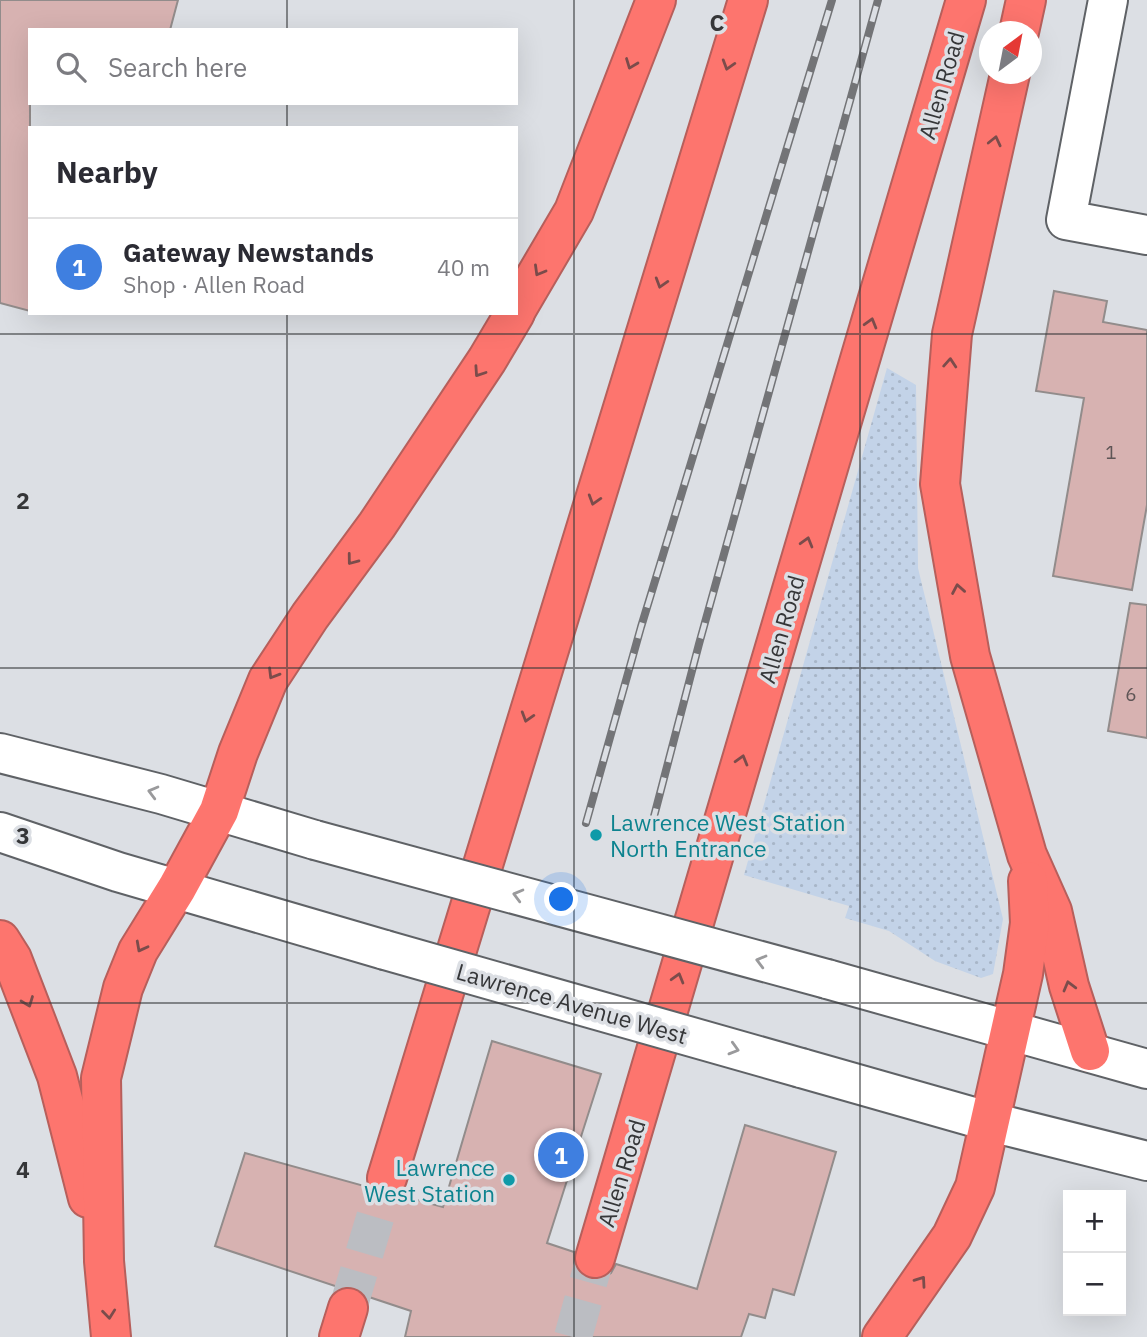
<!DOCTYPE html>
<html lang="en">
<head>
<meta charset="utf-8">
<style>
	:root { --surface:#fff; --page:#f7f7f7; --text:#2b2b33; --muted:#7c7c81; --line:#e1e1e2; --accent:#ea580c }
	body { margin:0; font-family:"IBM Plex Sans",sans-serif; background:var(--page); color:var(--text) }
	.controls { position:absolute; right:21px; bottom:21px; display:grid; overflow:hidden; border-radius:0px; box-shadow:0 7px 28px #0002 }
	.controls button { width:63px; height:63px; display:grid; place-items:center; padding:0; border:0; border-bottom:2px solid var(--line); background:var(--surface); color:var(--text); font:35px sans-serif }
	.compass { position:absolute; left:979px; top:21px; width:63px; height:63px; border-radius:50%; background:var(--surface); box-shadow:0 7px 28px #0002; rotate:32deg }
	.you { position:absolute; left:562px; top:900px; width:24px; height:24px; margin:-18px; border:5px solid #fff; border-radius:50%; background:#1a73e8; box-shadow:0 0 0 10px #1a73e833 }
	.badge { display:grid; place-items:center; width:46px; height:46px; border-radius:50%; background:var(--accent); color:#fff; font-size:23px; font-weight:700 }
	.pin { position:absolute; translate:-50% -50%; border:4px solid #fff; box-shadow:0 2px 7px #0006 }
	.list { margin:0; padding:0; list-style:none }
	h2 { display:flex; justify-content:space-between; align-items:center; height:91px; margin:0; padding:0 28px; font-size:30px }
	h2 small { font-size:23px; font-weight:400; color:var(--muted) }
	.list li { display:grid; grid-template-columns:46px 1fr auto; gap:21px; align-items:center; box-sizing:border-box; height:98px; padding:0 28px; border-top:2px solid var(--line) }
	.list b { display:block; font-size:26px; white-space:nowrap }
	.list p { margin:0; font-size:23px; white-space:nowrap; color:var(--muted) }
	.list em { font-size:23px; font-style:normal; color:var(--muted) }
	.icon { flex:none; width:38px; height:38px; fill:none; stroke:currentColor; stroke-width:2; stroke-linecap:round; stroke-linejoin:round }
	.map { position:relative; flex:none; width:1147px; height:1337px; overflow:hidden }
	.search { position:absolute; background:var(--surface); box-shadow:0 7px 28px #0002; left:28px; top:28px; width:490px; height:77px; display:flex; align-items:center; gap:18px; box-sizing:border-box; padding:0 24px; border-radius:0px; color:var(--muted); font-size:26px }
	.panel { position:absolute; background:var(--surface); box-shadow:0 7px 28px #0002; left:28px; top:126px; width:490px; height:189px; border-radius:0px }
	.map>svg:first-child { display:block }
	.grass { fill:url(#grass-dots) }
	.building { fill:#d7b2b1; stroke:#928c8b; stroke-width:2 }
	.lines { fill:none; stroke-linecap:round; stroke-linejoin:round }
	.motorway-tunnel { stroke:#bbbdc2; stroke-width:38; stroke-dasharray:38 19; stroke-linecap:butt }
	.minor-casing { stroke:#5f6266; stroke-width:42 }
	.secondary-casing { stroke:#5f6266; stroke-width:42 }
	.motorway-casing { stroke:#b75f5b; stroke-width:42 }
	.minor { stroke:#fff; stroke-width:38 }
	.secondary { stroke:#fff; stroke-width:38 }
	.motorway { stroke:#fd756e; stroke-width:38 }
	.rail-casing { stroke:#737477; stroke-width:8 }
	.rail { stroke:#dcdfe4; stroke-width:5; stroke-dasharray:16; stroke-linecap:butt }
	.secondary-bridge-casing { stroke:#5f6266; stroke-width:42; stroke-linecap:butt }
	.secondary-bridge { stroke:#fff; stroke-width:38 }
	.oneway { stroke:#7b4c4b }
	.oneway2 { stroke:#9a9a9c }
	.grid { fill:none; stroke:#353638; stroke-width:2; stroke-opacity:0.55 }
	.culture-dot { fill:#0f9aa8; stroke:#dcdfe4; stroke-width:2.5 }
	.labels { text-anchor:middle; dominant-baseline:central; stroke-width:7; stroke-linejoin:round; paint-order:stroke }
	.number-label { font-size:19px; fill:#5e5556 }
	.street-label { font-size:23px; fill:#353638; stroke:#dcdfe4 }
	.culture-label { font-size:23px; fill:#0d838f; stroke:#dcdfe4; text-anchor:start }
	.grid-label { font-size:23px; text-anchor:middle; font-weight:bold; fill:#353638; stroke:#dcdfe4; stroke-width:7; stroke-linejoin:round; paint-order:stroke }
</style>
</head>
<body>
<div class="map">
<svg width="1147" height="1337" viewBox="0 0 1147 1337">
	<defs>
		<pattern id="grass-dots" width="8" height="8" patternUnits="userSpaceOnUse" patternTransform="scale(1.75)"><rect width="8" height="8" fill="#c3d3e8"/><path d="M2 2h.1M6 6h.1" fill="none" stroke="#a8b6c8" stroke-width="1.8" stroke-linecap="round"/></pattern>
	</defs>
	<rect width="100%" height="100%" fill="#dcdfe4"/>
	<!-- grass -->
	<path class="grass" d="M 887,368 L 916,385 L 918,568 L 1003,919 L 993,974 L 981,978 L 935,961 L 889,931 L 845,918 L 849,906 L 744,875 Z"/>
	<!-- building -->
	<g class="building">
		<path d="M 0,0 L 178,0 L 170,30 L 30,30 L 30,311 L 0,303 Z"/>
		<path d="M 1054,291 L 1107,301 L 1103,322 L 1147,330 L 1147,505 L 1132,590 L 1053,576 L 1084,398 L 1036,391 Z"/>
		<path d="M 1130,603 L 1147,605 L 1147,738 L 1108,731 Z"/>
		<path d="M 492,1041 L 601,1074 L 547,1243 L 574,1252 L 574,1264 L 579,1273 L 588,1279 L 601,1279 L 611,1273 L 616,1264 L 697,1289 L 745,1125 L 836,1152 L 794,1295 L 773,1289 L 765,1318 L 749,1314 L 741,1337 L 405,1337 L 411,1311 L 366,1296 L 355,1287 L 341,1288 L 215,1246 L 245,1153 L 368,1187 L 372,1193 L 381,1199 L 391,1199 L 399,1195 L 443,1207 Z"/>
	</g>
	<g class="lines">
		<!-- motorway-tunnel -->
		<g class="motorway-tunnel">
			<path d="M 348,1308 L 387,1178"/>
			<path d="M 573,1337 L 595,1258"/>
		</g>
		<defs>
			<path id="minor" d="M 1108,0 L 1066,220 L 1147,235"/>
			<g id="secondary">
				<path d="M 0,753 L 161,794 L 315,840"/>
				<path d="M 0,832 L 118,872 L 385,950"/>
				<path d="M 827,979 L 1147,1069"/>
				<path d="M 801,1068 L 991,1122 L 1147,1161"/>
			</g>
			<g id="motorway">
				<path d="M 1019,32 L 1026,0"/>
				<path d="M 1010,74 L 952,334 L 940,484 L 970,656 L 1027,855 L 1052,911 L 1069,986 L 1090,1051"/>
				<path d="M 516,310 L 574,211 L 656,0"/>
				<path d="M 0,940 L 12,959 L 57,1076 L 88,1198"/>
				<path d="M 387,1178 L 748,0"/>
				<path d="M 595,1258 L 966,0"/>
				<path d="M 111,1337 L 104,1261 L 101,1078 L 123,988 L 138,951 L 177,888 L 219,811 L 238,753 L 268,680 L 310,616 L 377,525 L 487,360 L 515,313"/>
				<path d="M 339,1337 L 348,1308"/>
				<path d="M 882,1337 L 952,1236 L 975,1187 L 1023,974 L 1030,923 L 1028,881"/>
			</g>
		</defs>
		<!-- minor casing -->
		<use href="#minor" class="minor-casing"/>
		<!-- secondary casing -->
		<use href="#secondary" class="secondary-casing"/>
		<!-- motorway casing -->
		<use href="#motorway" class="motorway-casing"/>
		<!-- minor -->
		<use href="#minor" class="minor"/>
		<!-- secondary -->
		<use href="#secondary" class="secondary"/>
		<!-- motorway -->
		<use href="#motorway" class="motorway"/>
		<defs>
			<g id="rail">
				<path d="M 586,823 L 641,627 L 832,0"/>
				<path d="M 652,824 L 699,644 L 878,0"/>
			</g>
		</defs>
		<!-- rail casing -->
		<use href="#rail" class="rail-casing"/>
		<!-- rail -->
		<use href="#rail" class="rail"/>
		<defs>
			<g id="secondary-bridge">
				<path d="M 315,840 L 827,979"/>
				<path d="M 385,950 L 801,1068"/>
			</g>
		</defs>
		<!-- secondary-bridge casing -->
		<use href="#secondary-bridge" class="secondary-bridge-casing"/>
		<!-- secondary-bridge -->
		<use href="#secondary-bridge" class="secondary-bridge"/>
	</g>
	<!-- one-way arrows -->
	<defs><path id="oneway-chevron" d="M-2-3.5L2.5 0L-2 3.5" fill="none" stroke-width="1.6" stroke-linecap="round" stroke-linejoin="round" transform="scale(1.75)"/></defs>
	<g class="oneway">
		<use href="#oneway-chevron" transform="translate(631 64) rotate(111)"/>
		<use href="#oneway-chevron" transform="translate(728 65) rotate(107)"/>
		<use href="#oneway-chevron" transform="translate(995 141) rotate(-77)"/>
		<use href="#oneway-chevron" transform="translate(539 271) rotate(120)"/>
		<use href="#oneway-chevron" transform="translate(661 283) rotate(107)"/>
		<use href="#oneway-chevron" transform="translate(871 323) rotate(-74)"/>
		<use href="#oneway-chevron" transform="translate(950 363) rotate(-86)"/>
		<use href="#oneway-chevron" transform="translate(479 372) rotate(124)"/>
		<use href="#oneway-chevron" transform="translate(594 500) rotate(107)"/>
		<use href="#oneway-chevron" transform="translate(807 542) rotate(-74)"/>
		<use href="#oneway-chevron" transform="translate(352 560) rotate(127)"/>
		<use href="#oneway-chevron" transform="translate(958 589) rotate(-100)"/>
		<use href="#oneway-chevron" transform="translate(273 674) rotate(121)"/>
		<use href="#oneway-chevron" transform="translate(527 717) rotate(107)"/>
		<use href="#oneway-chevron" transform="translate(742 760) rotate(-74)"/>
		<use href="#oneway-chevron" transform="translate(141 947) rotate(118)"/>
		<use href="#oneway-chevron" transform="translate(678 978) rotate(-74)"/>
		<use href="#oneway-chevron" transform="translate(1069 986) rotate(-105)"/>
		<use href="#oneway-chevron" transform="translate(28 1002) rotate(69)"/>
		<use href="#oneway-chevron" transform="translate(921 1281) rotate(-55)"/>
		<use href="#oneway-chevron" transform="translate(109 1314) rotate(84)"/>
	</g>
	<g class="oneway2">
		<use href="#oneway-chevron" transform="translate(153 792) rotate(-165)"/>
		<use href="#oneway-chevron" transform="translate(518 895) rotate(-165)"/>
		<use href="#oneway-chevron" transform="translate(761 961) rotate(-165)"/>
		<use href="#oneway-chevron" transform="translate(734 1049) rotate(16)"/>
	</g>
	<!-- grid -->
	<path class="grid" d="M 287,0 L 287,30M 574,0 L 574,1337M 860,0 L 860,1337M 287,103 L 287,128M 287,313 L 287,1337M 0,334 L 1147,334M 0,668 L 1147,668M 0,1003 L 1147,1003"/>
	<!-- markers -->
	<g class="culture-dot">
		<circle cx="596" cy="835" r="7"/>
		<circle cx="509" cy="1180" r="7"/>
	</g>
	<g class="labels">
		<!-- number labels -->
		<g class="number-label">
			<text x="1111" y="452">1</text>
			<text x="1131" y="694">6</text>
		</g>
		<!-- street labels -->
		<g class="street-label">
			<text transform="translate(941 85) rotate(-74)">Allen Road</text>
			<text transform="translate(781 629) rotate(-74)">Allen Road</text>
			<text transform="translate(572 1003) rotate(16)">Lawrence Avenue West</text>
			<text transform="translate(621 1173) rotate(-73)">Allen Road</text>
		</g>
		<!-- culture labels -->
		<g class="culture-label">
			<text x="610" y="822">Lawrence West Station<tspan x="610" dy="26">North Entrance</tspan></text>
			<text x="495" y="1167" text-anchor="end">Lawrence<tspan x="495" dy="26">West Station</tspan></text>
		</g>
	</g>
	<g class="grid-label">
		<text x="717" y="31">C</text>
		<text x="23" y="509">2</text>
		<text x="23" y="844">3</text>
		<text x="23" y="1178">4</text>
	</g>
</svg>
<div class="controls">
<button>+</button>
<button>−</button>
</div>
<svg class="compass" viewBox="-18 -18 36 36"><path d="M0-13l5 13h-10z" fill="#e53935"/><path d="M0 13l5-13h-10z" fill="#7c7c81"/></svg>
<div class="you"></div>
<div class="pin badge" style="left:561px;top:1155px;background:#3f7fe0">1</div>
<div class="search"><svg class="icon" aria-label="search" viewBox="0 0 24 24"><circle cx="10" cy="10" r="6"/><path d="M15 15l6 6"/></svg>Search here</div>
<section class="panel">
<h2>Nearby<small></small></h2>
<ul class="list">
<li><span class="badge" style="background:#3f7fe0">1</span><div><b>Gateway Newstands</b><p>Shop · Allen Road</p></div><em>40 m</em></li>
</ul>
</section>
</div>
</body>
</html>
